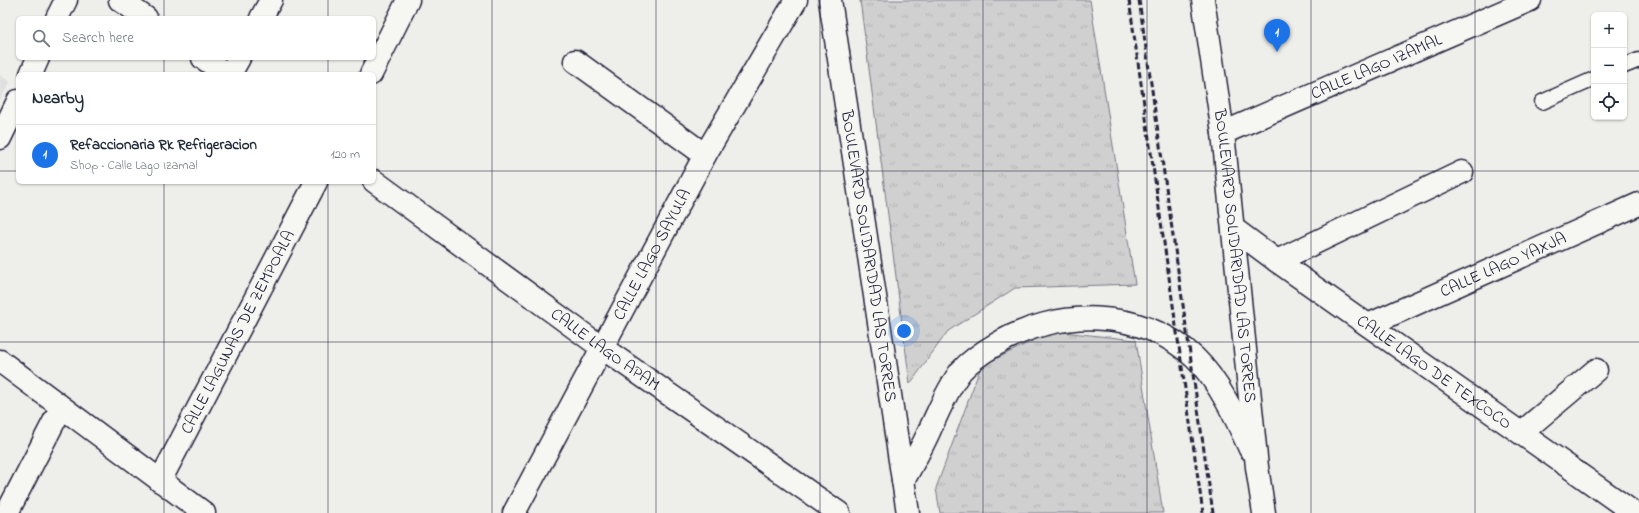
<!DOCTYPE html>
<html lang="en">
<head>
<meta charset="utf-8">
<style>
	:root { --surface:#fff; --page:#f6f6f7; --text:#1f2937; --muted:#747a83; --line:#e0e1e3; --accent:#1a73e8 }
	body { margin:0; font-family:"Indie Flower",sans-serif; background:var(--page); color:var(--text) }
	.controls { position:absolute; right:12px; top:12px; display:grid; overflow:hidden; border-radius:6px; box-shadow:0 1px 3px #0004 }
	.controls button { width:36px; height:36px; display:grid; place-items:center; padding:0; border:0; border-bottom:1px solid var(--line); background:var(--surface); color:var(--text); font:20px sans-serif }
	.you { position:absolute; left:904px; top:331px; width:14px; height:14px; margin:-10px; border:3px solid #fff; border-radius:50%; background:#1a73e8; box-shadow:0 0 0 6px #1a73e833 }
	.badge { display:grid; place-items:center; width:26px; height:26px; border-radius:50%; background:var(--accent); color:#fff; font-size:13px; font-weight:700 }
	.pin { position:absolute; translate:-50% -33px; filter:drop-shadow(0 1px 2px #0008) }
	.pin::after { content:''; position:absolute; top:21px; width:14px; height:12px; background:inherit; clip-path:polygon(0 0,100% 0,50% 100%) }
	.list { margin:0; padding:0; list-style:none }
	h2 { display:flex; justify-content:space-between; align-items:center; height:52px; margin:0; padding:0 16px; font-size:17px }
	h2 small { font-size:13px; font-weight:400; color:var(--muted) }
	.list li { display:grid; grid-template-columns:26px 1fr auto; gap:12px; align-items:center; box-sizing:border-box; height:60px; padding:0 16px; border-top:1px solid var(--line) }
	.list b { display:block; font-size:15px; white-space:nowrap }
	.list p { margin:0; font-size:13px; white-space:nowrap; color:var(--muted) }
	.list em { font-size:13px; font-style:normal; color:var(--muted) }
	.icon { flex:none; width:22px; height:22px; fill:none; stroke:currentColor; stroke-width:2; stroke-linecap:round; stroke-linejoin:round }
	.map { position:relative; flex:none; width:1639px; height:513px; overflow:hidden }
	.search { position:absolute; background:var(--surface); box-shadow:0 1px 3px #0004; left:16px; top:16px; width:360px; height:44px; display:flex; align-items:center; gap:10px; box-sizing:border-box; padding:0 14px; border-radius:6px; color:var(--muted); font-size:15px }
	.panel { position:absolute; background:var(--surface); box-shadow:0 1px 3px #0004; left:16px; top:72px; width:360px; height:112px; border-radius:6px }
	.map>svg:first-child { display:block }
	.built { fill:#dfdfde }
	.grass { fill:url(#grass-tufts); stroke:#797986 }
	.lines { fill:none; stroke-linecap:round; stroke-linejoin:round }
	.lane-casing { stroke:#22223b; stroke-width:17 }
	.street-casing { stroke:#22223b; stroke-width:25 }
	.secondary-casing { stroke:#22223b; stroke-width:25 }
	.lane { stroke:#f6f6f2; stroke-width:14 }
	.street { stroke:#f6f6f2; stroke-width:22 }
	.secondary { stroke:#f6f6f2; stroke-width:22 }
	.rail { stroke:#22223b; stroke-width:3; stroke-dasharray:6 3; stroke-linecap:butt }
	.grid { fill:none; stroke:#22223b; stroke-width:1; stroke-opacity:0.55 }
	.labels { text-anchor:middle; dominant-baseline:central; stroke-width:3; stroke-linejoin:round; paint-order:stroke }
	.street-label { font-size:17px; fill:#22223b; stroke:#f6f6f2 }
</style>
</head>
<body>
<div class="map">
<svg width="1639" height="513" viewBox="0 0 1639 513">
	<defs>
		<pattern id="grass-tufts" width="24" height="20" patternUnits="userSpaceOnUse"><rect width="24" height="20" fill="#d0d0d1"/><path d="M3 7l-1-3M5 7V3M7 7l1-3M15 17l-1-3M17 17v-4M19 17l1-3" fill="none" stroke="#b2b2b4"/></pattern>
	</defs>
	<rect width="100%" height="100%" fill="#eeeeeb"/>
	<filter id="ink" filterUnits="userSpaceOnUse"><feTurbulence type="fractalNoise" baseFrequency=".025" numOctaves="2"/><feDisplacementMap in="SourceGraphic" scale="8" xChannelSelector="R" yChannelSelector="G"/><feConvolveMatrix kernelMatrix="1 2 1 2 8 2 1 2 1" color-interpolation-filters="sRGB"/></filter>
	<g filter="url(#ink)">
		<!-- built -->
		<path class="built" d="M 0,75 L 10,82 L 0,100 Z"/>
		<!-- grass -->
		<g class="grass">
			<path d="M 860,0 L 1090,0 L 1135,284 L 1015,288 L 948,331 L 910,384 Z"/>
			<path d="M 1053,331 L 1136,340 L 1163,513 L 940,513 L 936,488 L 981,366 Z"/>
		</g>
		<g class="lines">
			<defs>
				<g id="lane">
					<path d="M 1624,66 L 1639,60"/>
					<path d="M 1542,102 L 1594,79"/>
				</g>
				<g id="street">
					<path d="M 120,0 L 146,18"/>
					<path d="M 57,18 L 66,0"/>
					<path d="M 261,18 L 271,0"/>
					<path d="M 203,58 L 226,74"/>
					<path d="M 575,61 L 705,155"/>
					<path d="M 31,74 L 38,58"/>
					<path d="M 230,74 L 239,58"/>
					<path d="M 371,74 L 408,0"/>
					<path id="s1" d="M 1223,133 L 1530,0"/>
					<path d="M 0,138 L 18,101"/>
					<path id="s2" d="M 374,181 L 601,347 L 839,513"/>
					<path id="s3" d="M 1234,229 L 1277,261 L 1634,513"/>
					<path d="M 1277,261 L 1462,172"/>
					<path id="s4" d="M 1368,325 L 1639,204"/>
					<path d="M 1521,433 L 1596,370"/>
					<path id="s5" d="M 160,481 L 316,182"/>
					<path d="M 7,513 L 61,408"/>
					<path id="s6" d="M 514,513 L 705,155 L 796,0"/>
				</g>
				<g id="secondary">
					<path id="s7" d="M 830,0 L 908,513"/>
					<path id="s8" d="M 1203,0 L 1223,133 L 1257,467 L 1264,513"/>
					<path d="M 0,361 L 204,513"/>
					<path d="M 903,481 C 913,463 923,446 931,427 C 940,408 948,388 961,371 C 970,361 983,352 995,345 C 1056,308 1141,307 1195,358 C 1219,381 1237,420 1250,449"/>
				</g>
			</defs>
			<!-- lane casing -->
			<use href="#lane" class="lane-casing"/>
			<!-- street casing -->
			<use href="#street" class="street-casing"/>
			<!-- secondary casing -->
			<use href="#secondary" class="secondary-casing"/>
			<!-- lane -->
			<use href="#lane" class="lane"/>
			<!-- street -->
			<use href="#street" class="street"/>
			<!-- secondary -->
			<use href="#secondary" class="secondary"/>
			<!-- rail -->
			<g class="rail">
				<path d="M 1129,0 L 1203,513"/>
				<path d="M 1139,0 L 1213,513"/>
			</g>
		</g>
	</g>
	<!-- grid -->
	<path class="grid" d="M 164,0 L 164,18M 328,0 L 328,18M 492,0 L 492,513M 656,0 L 656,513M 820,0 L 820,513M 983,0 L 983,513M 1147,0 L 1147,513M 1311,0 L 1311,513M 1475,0 L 1475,513M 164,58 L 164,74M 328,58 L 328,74M 0,171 L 18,171M 374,171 L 1639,171M 164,182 L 164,513M 328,182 L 328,513M 0,342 L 1639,342"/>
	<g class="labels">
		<!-- street labels -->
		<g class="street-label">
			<text stroke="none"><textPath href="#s1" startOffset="167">CALLE LAGO IZAMAL</textPath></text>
			<text stroke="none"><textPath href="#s6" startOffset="293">CALLE LAGO SAYULA</textPath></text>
			<text stroke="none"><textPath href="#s7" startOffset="259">BOULEVARD SOLIDARIDAD LAS TORRES</textPath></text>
			<text stroke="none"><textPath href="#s8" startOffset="258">BOULEVARD SOLIDARIDAD LAS TORRES</textPath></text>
			<text stroke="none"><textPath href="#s4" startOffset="148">CALLE LAGO YAXJA</textPath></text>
			<text stroke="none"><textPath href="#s5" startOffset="168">CALLE LAGUNAS DE ZEMPOALA</textPath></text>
			<text stroke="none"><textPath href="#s2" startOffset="286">CALLE LAGO APAM</textPath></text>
			<text stroke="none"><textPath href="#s3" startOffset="246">CALLE LAGO DE TEXCOCO</textPath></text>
		</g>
	</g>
</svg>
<div class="controls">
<button>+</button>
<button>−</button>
<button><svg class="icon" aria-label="locate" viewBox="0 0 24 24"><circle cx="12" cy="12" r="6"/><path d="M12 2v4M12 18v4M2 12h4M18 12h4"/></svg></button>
</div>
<div class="you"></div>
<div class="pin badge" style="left:1277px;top:52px">1</div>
<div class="search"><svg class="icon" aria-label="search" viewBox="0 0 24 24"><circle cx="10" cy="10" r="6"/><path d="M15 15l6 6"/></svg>Search here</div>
<section class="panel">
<h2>Nearby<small></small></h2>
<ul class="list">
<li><span class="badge">1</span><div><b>Refaccionaria Rk Refrigeracion</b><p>Shop · Calle Lago Izamal</p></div><em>120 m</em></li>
</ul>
</section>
</div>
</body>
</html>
